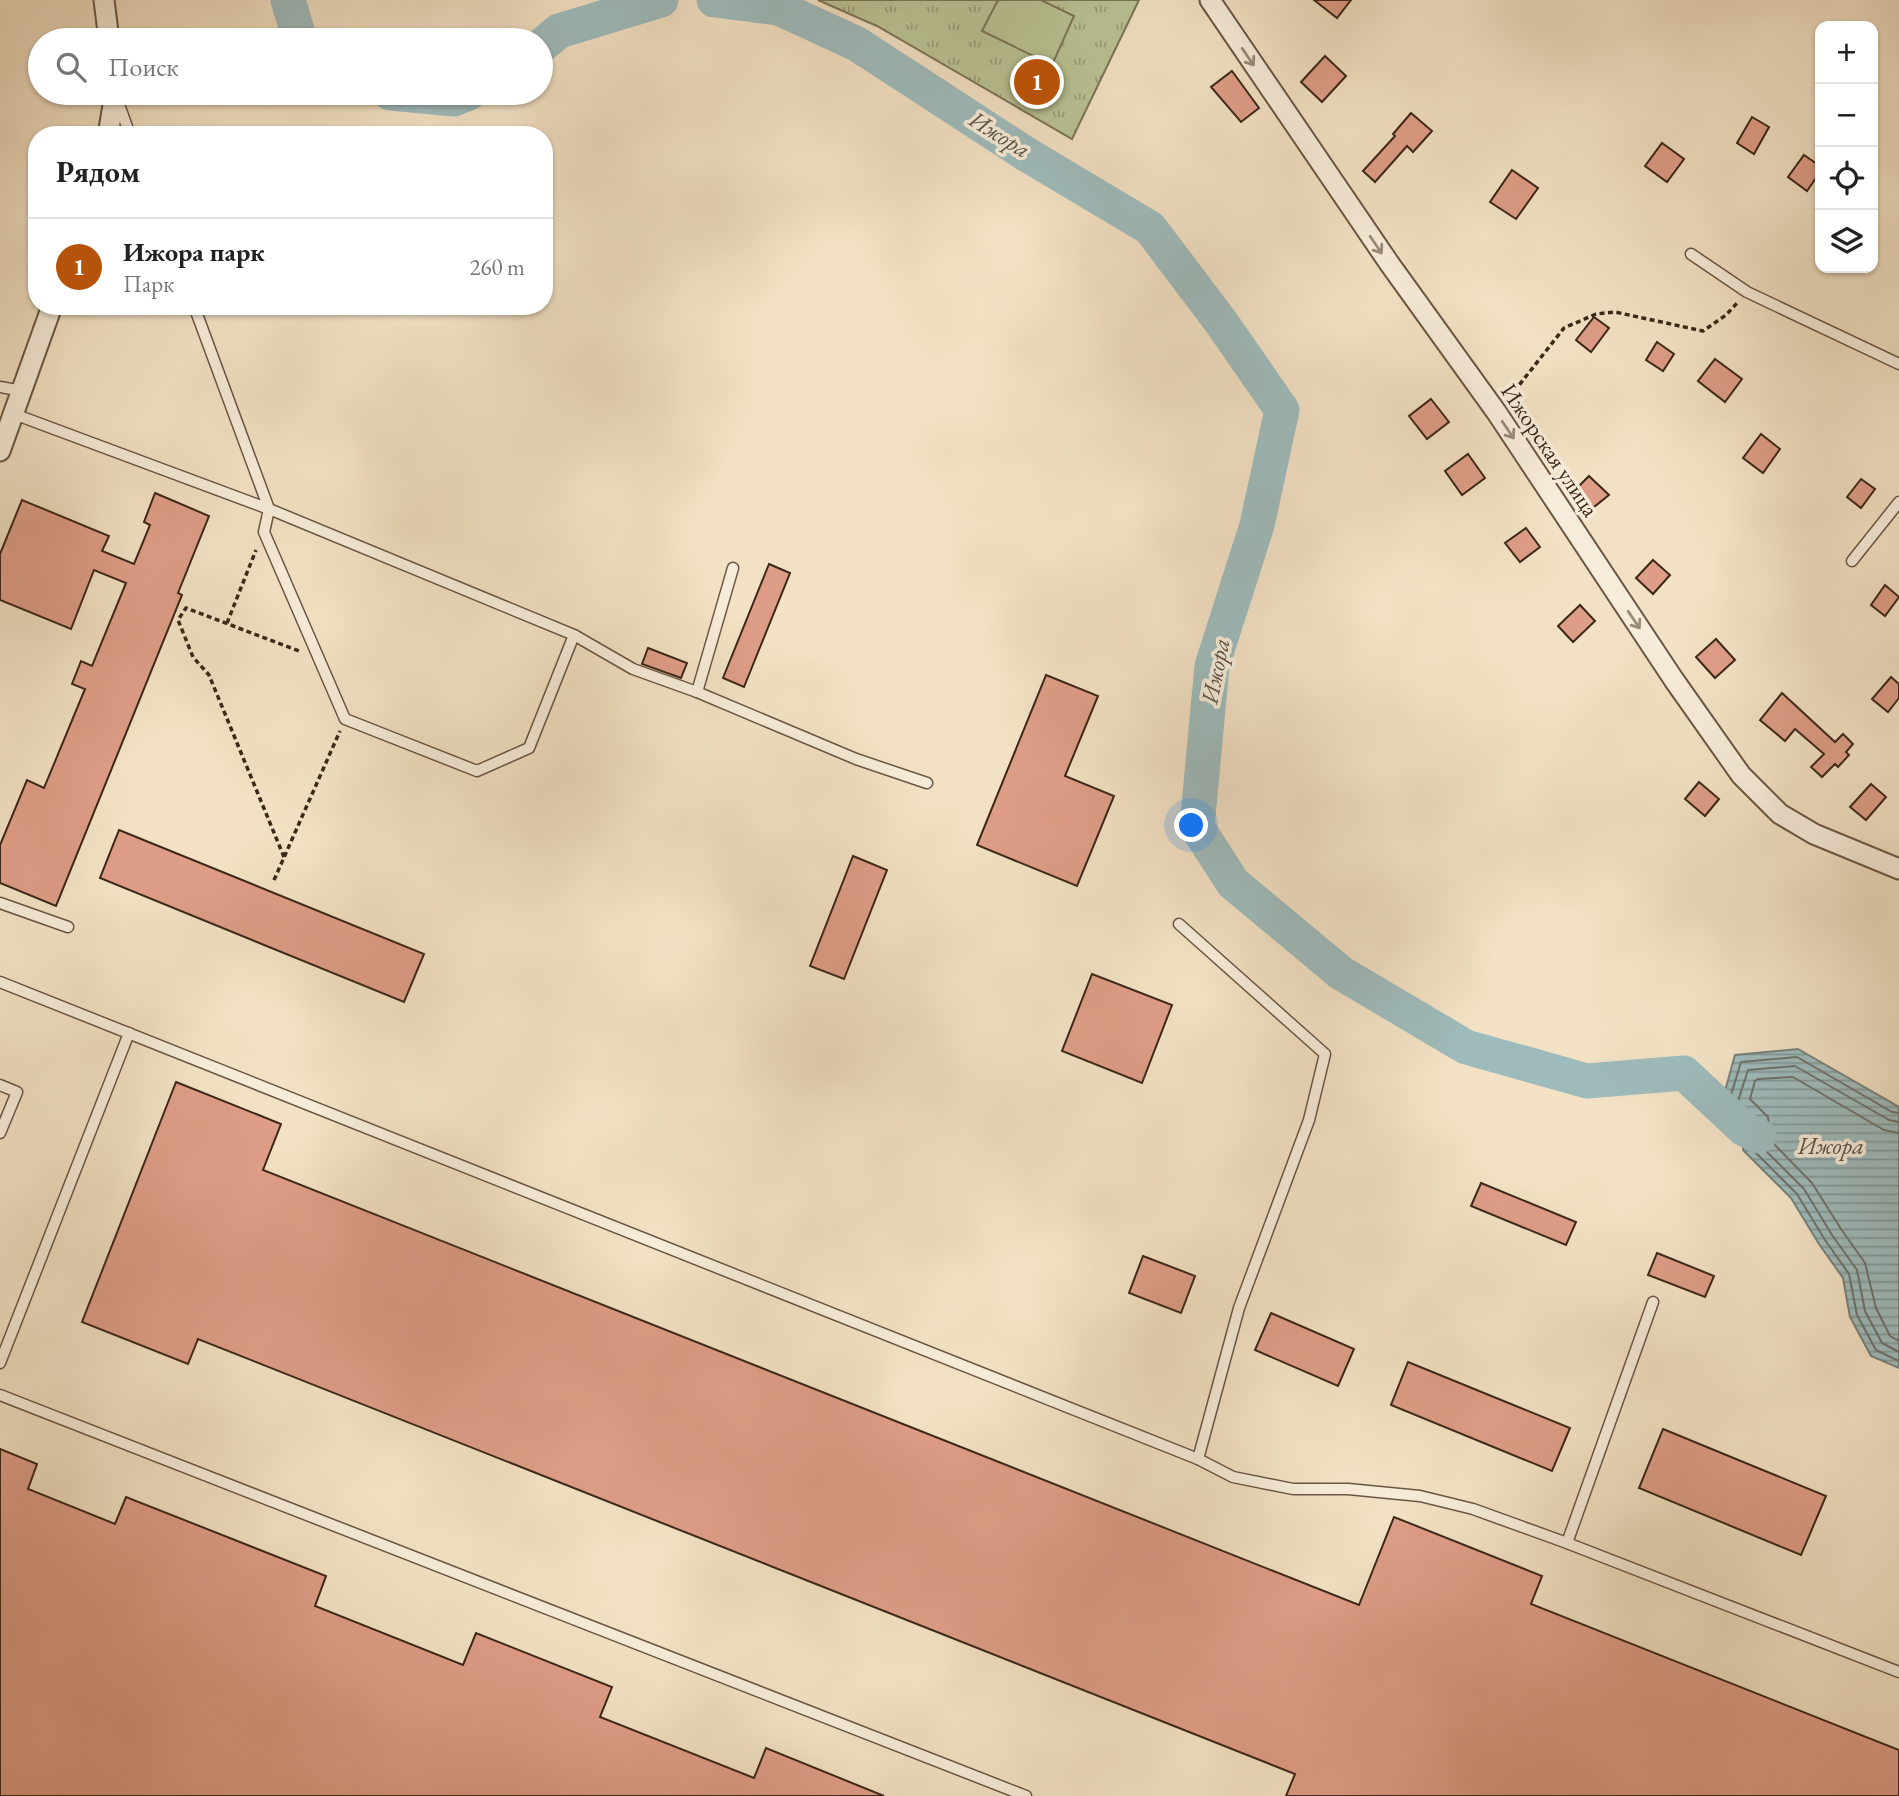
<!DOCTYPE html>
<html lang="ru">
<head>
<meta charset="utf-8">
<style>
	:root { --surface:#fff; --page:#f6f6f6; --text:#222; --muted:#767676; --line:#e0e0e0; --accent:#b45309 }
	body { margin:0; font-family:"EB Garamond",serif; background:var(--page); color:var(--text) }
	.controls { position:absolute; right:21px; top:21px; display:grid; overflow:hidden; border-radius:14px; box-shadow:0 2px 5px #0004 }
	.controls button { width:63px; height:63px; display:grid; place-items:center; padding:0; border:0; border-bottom:2px solid var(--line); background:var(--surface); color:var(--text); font:35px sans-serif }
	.you { position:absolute; left:1192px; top:826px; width:24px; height:24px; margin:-18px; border:5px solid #fff; border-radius:50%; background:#1a73e8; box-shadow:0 0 0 10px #1a73e833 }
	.badge { display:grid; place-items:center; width:46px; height:46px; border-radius:50%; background:var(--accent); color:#fff; font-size:23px; font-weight:700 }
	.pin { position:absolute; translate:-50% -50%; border:4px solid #fff; box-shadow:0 2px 7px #0006 }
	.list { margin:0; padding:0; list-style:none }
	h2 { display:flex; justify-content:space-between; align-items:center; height:91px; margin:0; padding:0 28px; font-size:30px }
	h2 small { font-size:23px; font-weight:400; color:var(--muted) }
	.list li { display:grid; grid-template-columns:46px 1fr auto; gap:21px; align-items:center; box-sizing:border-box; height:98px; padding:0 28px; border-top:2px solid var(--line) }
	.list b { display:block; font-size:26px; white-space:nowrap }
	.list p { margin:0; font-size:23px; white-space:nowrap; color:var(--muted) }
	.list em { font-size:23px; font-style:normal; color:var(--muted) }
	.icon { flex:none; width:38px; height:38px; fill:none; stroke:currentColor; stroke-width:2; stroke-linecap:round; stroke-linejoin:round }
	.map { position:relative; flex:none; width:1899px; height:1796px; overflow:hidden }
	.search { position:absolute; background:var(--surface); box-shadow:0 2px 5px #0004; left:28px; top:28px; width:525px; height:77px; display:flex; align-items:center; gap:18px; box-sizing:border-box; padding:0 24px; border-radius:38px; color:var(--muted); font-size:26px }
	.panel { position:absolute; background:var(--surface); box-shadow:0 2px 5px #0004; left:28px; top:126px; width:525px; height:189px; border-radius:28px }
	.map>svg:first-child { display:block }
	.park { fill:url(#park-tufts); stroke:#7b7556; stroke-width:2 }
	.pitch { fill:#bac395; stroke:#7b7556; stroke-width:2 }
	.water { fill:url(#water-rules); stroke:#77807a; stroke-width:2 }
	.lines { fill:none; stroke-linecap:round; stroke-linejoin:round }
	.shore { stroke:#6d716a; stroke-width:2 }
	.river { stroke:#9ebbbc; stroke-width:35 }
	.building { fill:#de9d87; stroke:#3c2718; stroke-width:2 }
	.service-casing { stroke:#6a5643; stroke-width:13 }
	.minor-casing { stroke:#6a5643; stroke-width:23 }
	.path { stroke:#3c2718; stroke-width:3.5; stroke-dasharray:5 3.5; stroke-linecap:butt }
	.service { stroke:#f7ecd9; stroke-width:10 }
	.minor { stroke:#f7ecd9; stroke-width:19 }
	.oneway { stroke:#9a8a78 }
	.labels { text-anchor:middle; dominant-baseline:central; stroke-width:7; stroke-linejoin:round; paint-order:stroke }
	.street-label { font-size:23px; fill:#3c2718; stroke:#f7ecd9 }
	.water-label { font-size:24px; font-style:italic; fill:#595349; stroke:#f7ecd9 }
</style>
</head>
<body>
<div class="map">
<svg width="1899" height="1796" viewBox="0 0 1899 1796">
	<defs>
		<pattern id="park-tufts" width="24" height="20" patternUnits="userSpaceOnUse" patternTransform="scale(1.75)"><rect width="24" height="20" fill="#bac395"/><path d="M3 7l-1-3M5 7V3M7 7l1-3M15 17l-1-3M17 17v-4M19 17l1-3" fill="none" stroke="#989e79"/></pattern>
		<pattern id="water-rules" width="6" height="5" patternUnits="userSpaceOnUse" patternTransform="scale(1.75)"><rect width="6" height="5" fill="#9ebbbc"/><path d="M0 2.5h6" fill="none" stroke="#829898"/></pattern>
	</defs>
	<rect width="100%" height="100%" fill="#f2e1c4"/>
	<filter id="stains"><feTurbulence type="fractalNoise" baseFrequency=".00286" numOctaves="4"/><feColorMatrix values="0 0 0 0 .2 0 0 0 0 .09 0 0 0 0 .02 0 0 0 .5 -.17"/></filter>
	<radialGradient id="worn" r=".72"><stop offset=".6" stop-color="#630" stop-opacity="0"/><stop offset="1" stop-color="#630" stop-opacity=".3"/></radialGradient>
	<!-- park -->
	<path class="park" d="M 818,0 L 1139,0 L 1072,139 L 877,26 Z"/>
	<!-- pitch -->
	<path class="pitch" d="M 998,0 L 1041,0 L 1074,16 L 1052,65 L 982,31 Z"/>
	<!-- water -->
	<path class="water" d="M 1798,1049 L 1899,1107 L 1899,1368 L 1871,1356 L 1850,1317 L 1843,1278 L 1819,1244 L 1791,1198 L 1743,1150 L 1744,1129 L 1720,1109 L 1735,1055 Z"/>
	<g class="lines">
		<!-- shore -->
		<g class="shore">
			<path d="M 1899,1113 L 1892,1112 L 1797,1057 L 1741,1062 L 1728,1105 L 1750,1125 L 1751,1148 L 1797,1194 L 1825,1240 L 1849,1274 L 1857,1315 L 1876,1350 L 1899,1361"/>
			<path d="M 1899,1122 L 1889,1120 L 1795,1066 L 1748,1070 L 1738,1101 L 1758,1122 L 1760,1145 L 1804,1189 L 1832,1235 L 1857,1270 L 1865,1311 L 1882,1343 L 1899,1352"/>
			<path d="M 1899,1133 L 1884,1130 L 1793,1077 L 1758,1079 L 1755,1081 L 1750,1099 L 1768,1117 L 1771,1141 L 1812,1183 L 1841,1229 L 1865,1263 L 1876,1308 L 1890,1336 L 1899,1341"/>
		</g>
		<!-- river -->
		<g class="river">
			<path d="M 288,0 L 300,40"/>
			<path d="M 714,0 L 779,8 L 857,44 L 1026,154 L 1150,228 L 1221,322 L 1282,410 L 1257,525 L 1212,666 L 1197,827 L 1233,883 L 1341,973 L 1466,1047 L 1587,1081 L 1684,1073 L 1744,1129 L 1759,1136"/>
			<path d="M 541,46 L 559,31 L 661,0"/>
			<path d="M 390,93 L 454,99 L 469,93"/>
		</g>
	</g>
	<!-- building -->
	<g class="building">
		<path d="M 1314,0 L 1351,0 L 1337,18 Z"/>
		<path d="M 1325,56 L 1346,76 L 1322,102 L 1301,82 Z"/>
		<path d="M 1232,71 L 1259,108 L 1241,122 L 1211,87 Z"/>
		<path d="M 1411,113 L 1432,131 L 1413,152 L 1407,146 L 1375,182 L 1363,171 L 1395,136 L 1393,134 Z"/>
		<path d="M 1752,117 L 1769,127 L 1754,154 L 1737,143 Z"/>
		<path d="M 1662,143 L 1684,159 L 1667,182 L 1645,166 Z"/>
		<path d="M 1804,155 L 1820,166 L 1820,172 L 1807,191 L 1788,177 Z"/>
		<path d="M 1512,170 L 1538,188 L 1516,219 L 1490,202 Z"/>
		<path d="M 1594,317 L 1609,328 L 1591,352 L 1576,340 Z"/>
		<path d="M 1657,342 L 1674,354 L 1663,371 L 1646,360 Z"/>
		<path d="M 1715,359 L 1742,379 L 1725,402 L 1698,381 Z"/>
		<path d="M 1431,399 L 1449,422 L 1427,439 L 1409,416 Z"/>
		<path d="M 1761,434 L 1780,449 L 1763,473 L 1743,458 Z"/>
		<path d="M 1468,454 L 1485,478 L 1462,495 L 1445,471 Z"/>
		<path d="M 1589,476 L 1609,495 L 1589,511 L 1571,494 Z"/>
		<path d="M 1861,479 L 1875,489 L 1861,508 L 1847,497 Z"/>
		<path d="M 155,493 L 209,516 L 178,593 L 182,595 L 56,906 L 0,883 L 0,845 L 27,780 L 44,788 L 85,689 L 72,684 L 81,661 L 92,666 L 126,583 L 94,570 L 71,629 L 0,600 L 0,554 L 22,500 L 109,536 L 102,551 L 134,564 L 150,525 L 144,522 Z"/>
		<path d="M 1526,528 L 1540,547 L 1520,562 L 1505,543 Z"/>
		<path d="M 1653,560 L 1670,575 L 1653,594 L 1636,578 Z"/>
		<path d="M 769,564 L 790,573 L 744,687 L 723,678 Z"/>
		<path d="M 1885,585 L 1899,597 L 1885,616 L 1871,605 Z"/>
		<path d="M 1580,605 L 1595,621 L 1573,642 L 1558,626 Z"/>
		<path d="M 1716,639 L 1735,660 L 1715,678 L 1696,657 Z"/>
		<path d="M 648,648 L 687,663 L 681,678 L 642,664 Z"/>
		<path d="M 1046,675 L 1098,696 L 1065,776 L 1114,796 L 1077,886 L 977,845 Z"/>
		<path d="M 1891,677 L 1899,684 L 1899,698 L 1888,712 L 1872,699 Z"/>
		<path d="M 1782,693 L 1835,742 L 1843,734 L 1853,744 L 1846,752 L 1849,755 L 1838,767 L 1835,764 L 1822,777 L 1811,767 L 1824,754 L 1795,729 L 1785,741 L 1760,720 Z"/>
		<path d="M 1699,782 L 1719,799 L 1705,816 L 1685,799 Z"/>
		<path d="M 1871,784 L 1886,797 L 1866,820 L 1850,807 Z"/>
		<path d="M 119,830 L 424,954 L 404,1002 L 100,878 Z"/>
		<path d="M 853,856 L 887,870 L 844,979 L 810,966 Z"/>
		<path d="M 1092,974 L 1172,1005 L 1142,1083 L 1062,1051 Z"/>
		<path d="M 176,1082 L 281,1124 L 263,1170 L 1359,1605 L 1394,1517 L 1542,1576 L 1531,1604 L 1899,1750 L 1899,1796 L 1286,1796 L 1295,1774 L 198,1339 L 188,1364 L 82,1322 Z"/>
		<path d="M 1481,1183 L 1576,1222 L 1566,1245 L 1471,1206 Z"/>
		<path d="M 1657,1253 L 1714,1276 L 1705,1297 L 1648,1275 Z"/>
		<path d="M 1143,1256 L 1195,1276 L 1181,1313 L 1129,1293 Z"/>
		<path d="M 1271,1313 L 1354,1349 L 1338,1386 L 1255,1350 Z"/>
		<path d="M 1408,1362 L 1570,1428 L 1552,1471 L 1391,1405 Z"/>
		<path d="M 1663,1429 L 1826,1496 L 1801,1555 L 1639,1488 Z"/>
		<path d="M 0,1449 L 37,1464 L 28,1489 L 115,1524 L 126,1497 L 326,1576 L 315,1606 L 463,1665 L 476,1633 L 612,1687 L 600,1717 L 754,1778 L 766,1748 L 884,1796 L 0,1796 Z"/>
	</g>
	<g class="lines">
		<defs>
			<g id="service">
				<path d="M 117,99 L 130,135"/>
				<path d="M 1691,254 L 1747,292 L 1899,364"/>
				<path d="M 0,387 L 22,391"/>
				<path d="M 14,414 L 269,509 L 574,635 L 529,748 L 477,771 L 345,719 L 264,532 L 269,509 L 194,306"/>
				<path d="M 1852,561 L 1899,502"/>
				<path d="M 574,635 L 633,669 L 697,692 L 856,759 L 927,783"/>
				<path d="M 697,692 L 733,568"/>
				<path d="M 0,903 L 68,927"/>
				<path d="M 1179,924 L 1325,1054 L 1309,1120 L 1239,1308 L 1198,1459"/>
				<path d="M 0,982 L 1198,1459 L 1233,1477 L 1293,1489 L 1348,1489 L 1420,1496 L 1473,1509 L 1567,1543 L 1899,1672"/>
				<path d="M 0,1085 L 17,1092 L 0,1133"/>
				<path d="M 0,1363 L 129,1033"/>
				<path d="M 0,1395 L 1026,1796"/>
				<path d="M 1567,1543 L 1653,1302"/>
			</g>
			<g id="minor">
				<path d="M 104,0 L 109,40"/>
				<path d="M 1210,0 L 1389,263 L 1497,413 L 1674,680 L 1741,775 L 1780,814 L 1814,834 L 1899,869"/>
				<path d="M 108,135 L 115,93"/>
				<path d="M 0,451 L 52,306"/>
			</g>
		</defs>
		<!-- service casing -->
		<use href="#service" class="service-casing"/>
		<!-- minor casing -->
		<use href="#minor" class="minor-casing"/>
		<!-- path -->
		<g class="path">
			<path d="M 1509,398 L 1564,328 L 1596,314 L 1615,312 L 1703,331 L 1726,315 L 1738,302"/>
			<path d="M 227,623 L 256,550"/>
			<path d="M 284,857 L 209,675 L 193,657 L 178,620 L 186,608 L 299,651"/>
			<path d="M 274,880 L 340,731"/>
		</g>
		<!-- service -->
		<use href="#service" class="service"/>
		<!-- minor -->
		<use href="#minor" class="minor"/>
	</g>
	<!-- one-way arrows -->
	<defs><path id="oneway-shaft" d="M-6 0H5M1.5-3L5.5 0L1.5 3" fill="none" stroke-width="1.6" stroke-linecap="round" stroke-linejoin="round" transform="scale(1.75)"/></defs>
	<g class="oneway">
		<use href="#oneway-shaft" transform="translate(1248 57) rotate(56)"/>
		<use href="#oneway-shaft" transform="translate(1376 245) rotate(56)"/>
		<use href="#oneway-shaft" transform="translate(1508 430) rotate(56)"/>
		<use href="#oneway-shaft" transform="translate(1634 620) rotate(56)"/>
	</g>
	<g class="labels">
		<!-- street labels -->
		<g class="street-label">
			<text transform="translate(1550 450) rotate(56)">Ижорская улица</text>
		</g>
		<!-- water labels -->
		<g class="water-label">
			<text transform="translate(1000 134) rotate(32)">Ижора</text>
			<text transform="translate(1215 671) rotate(-79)">Ижора</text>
			<text x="1831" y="1145">Ижора</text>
		</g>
	</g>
	<rect width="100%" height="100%" filter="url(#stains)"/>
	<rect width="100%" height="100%" fill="url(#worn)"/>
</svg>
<div class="controls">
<button>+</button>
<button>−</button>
<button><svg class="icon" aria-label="locate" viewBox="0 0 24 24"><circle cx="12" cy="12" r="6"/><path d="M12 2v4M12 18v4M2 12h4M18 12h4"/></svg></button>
<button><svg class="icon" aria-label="layers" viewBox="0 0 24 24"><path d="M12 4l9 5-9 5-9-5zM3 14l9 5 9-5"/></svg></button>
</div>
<div class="you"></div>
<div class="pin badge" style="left:1037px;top:82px">1</div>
<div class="search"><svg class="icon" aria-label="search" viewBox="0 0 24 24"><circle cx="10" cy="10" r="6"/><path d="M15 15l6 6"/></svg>Поиск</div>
<section class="panel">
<h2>Рядом<small></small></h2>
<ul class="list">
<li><span class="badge">1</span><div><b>Ижора парк</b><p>Парк</p></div><em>260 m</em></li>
</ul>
</section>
</div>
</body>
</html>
